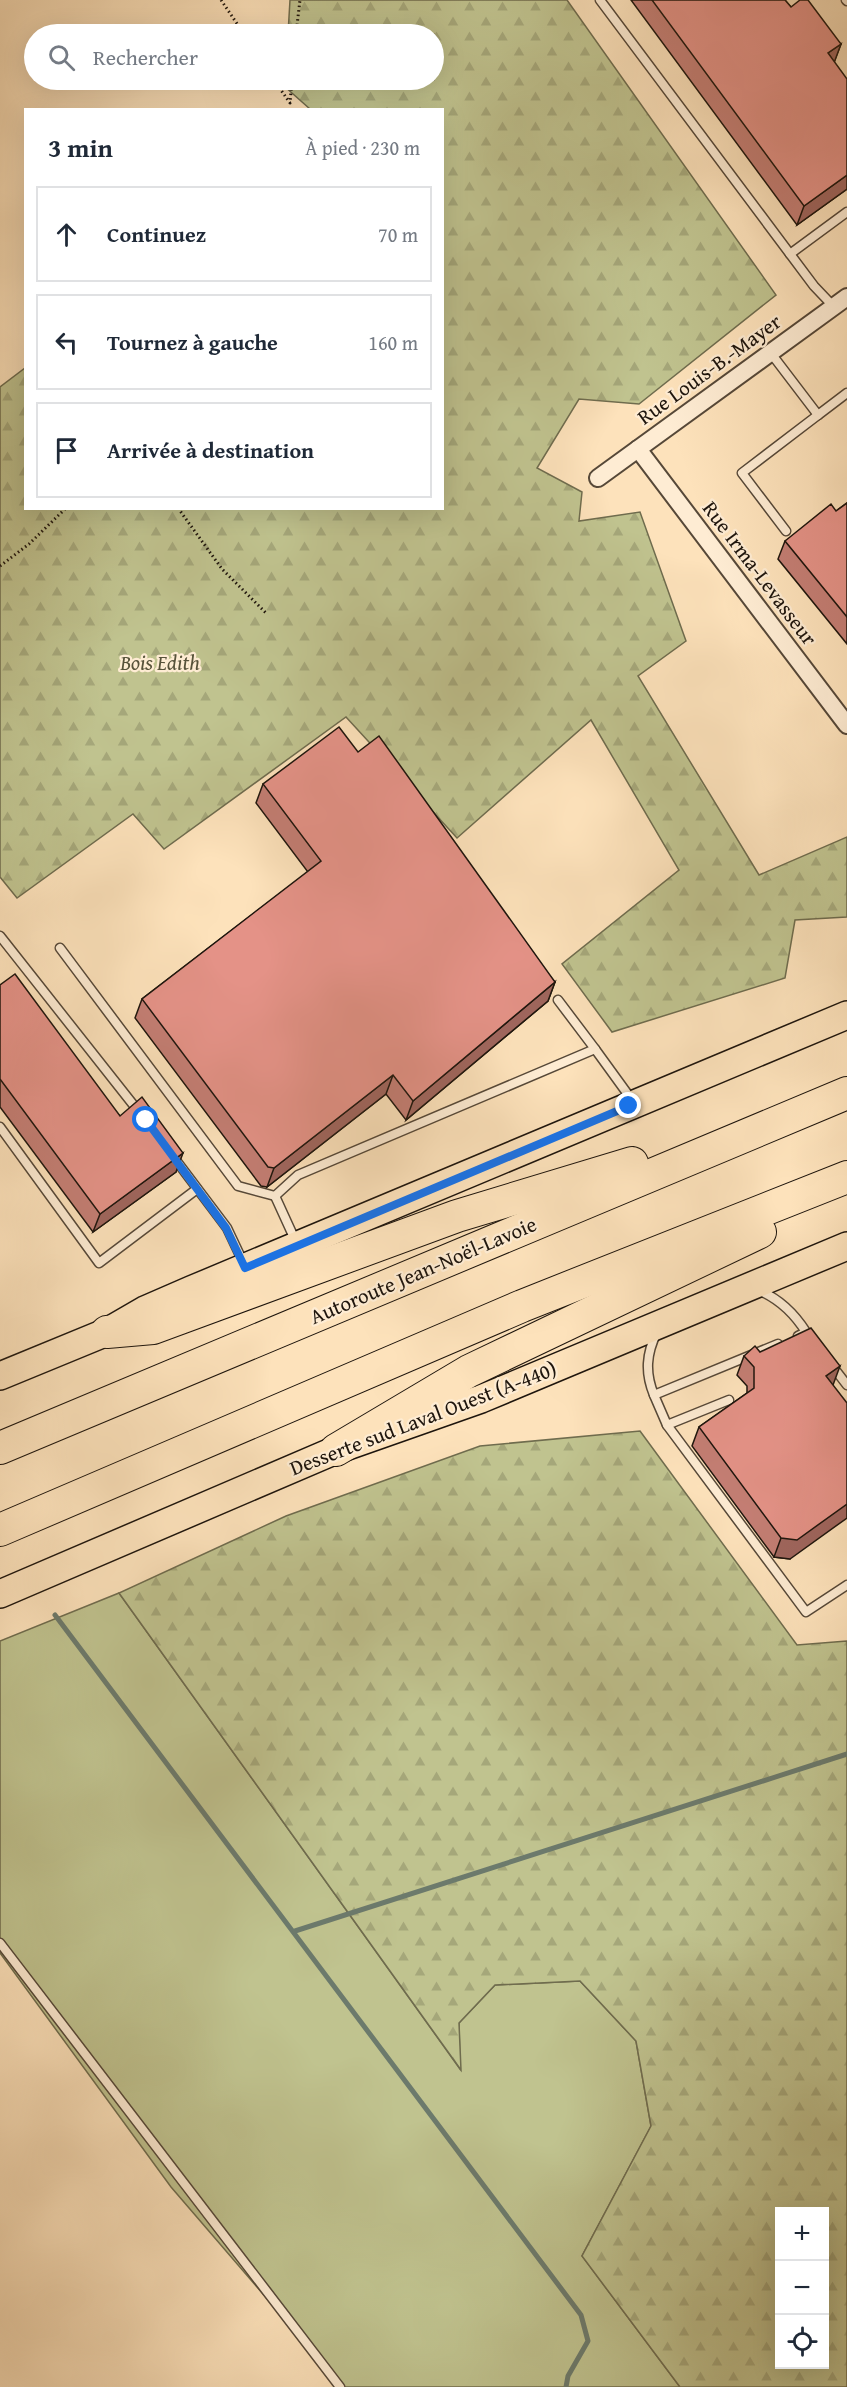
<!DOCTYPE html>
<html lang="fr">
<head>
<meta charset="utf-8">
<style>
	:root { --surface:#fff; --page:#f2f2f3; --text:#1f2937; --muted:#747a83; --line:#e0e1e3 }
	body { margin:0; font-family:"Gentium Book Plus",serif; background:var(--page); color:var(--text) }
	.controls { position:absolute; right:18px; bottom:18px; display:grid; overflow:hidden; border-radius:0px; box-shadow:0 6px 24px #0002 }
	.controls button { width:54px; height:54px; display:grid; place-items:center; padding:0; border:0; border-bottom:2px solid var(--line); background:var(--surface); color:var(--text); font:30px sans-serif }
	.stop { position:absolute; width:18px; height:18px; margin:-14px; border:4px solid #1a73e8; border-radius:50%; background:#fff }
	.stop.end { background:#1a73e8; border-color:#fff; box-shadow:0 2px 6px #0008 }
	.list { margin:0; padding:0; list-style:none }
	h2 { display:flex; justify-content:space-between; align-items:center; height:78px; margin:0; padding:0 24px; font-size:26px }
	h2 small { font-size:20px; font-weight:400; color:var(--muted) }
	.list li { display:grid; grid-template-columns:39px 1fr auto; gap:18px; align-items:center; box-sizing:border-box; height:96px; margin:0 12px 12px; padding:0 12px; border:2px solid var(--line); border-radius:0px }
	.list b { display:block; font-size:22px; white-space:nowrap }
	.list em { font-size:20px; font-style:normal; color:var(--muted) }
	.icon { flex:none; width:33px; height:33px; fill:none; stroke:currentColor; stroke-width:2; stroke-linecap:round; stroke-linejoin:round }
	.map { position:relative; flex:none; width:847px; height:2387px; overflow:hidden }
	.search { position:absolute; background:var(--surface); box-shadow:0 6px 24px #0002; left:24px; top:24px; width:420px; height:66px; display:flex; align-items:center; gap:15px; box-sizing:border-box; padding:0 21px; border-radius:33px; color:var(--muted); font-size:22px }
	.panel { position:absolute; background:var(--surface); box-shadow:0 6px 24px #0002; left:24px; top:108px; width:420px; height:402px; border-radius:0px }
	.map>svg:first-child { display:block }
	.grass { fill:#c0c38f; stroke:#6f6c4e; stroke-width:1.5 }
	.forest { fill:url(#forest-firs); stroke:#6f6c4e; stroke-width:1.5; fill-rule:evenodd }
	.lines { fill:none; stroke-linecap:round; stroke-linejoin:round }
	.stream { stroke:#6c7a6c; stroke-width:5 }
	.service-casing { stroke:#564838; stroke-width:11 }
	.minor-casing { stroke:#564838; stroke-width:20 }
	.primary-casing { stroke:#1e150d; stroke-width:30 }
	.motorway-casing { stroke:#1e150d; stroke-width:34 }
	.path { stroke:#1e150d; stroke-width:3; stroke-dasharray:1.5 3; stroke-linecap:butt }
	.service { stroke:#feecd3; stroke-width:8 }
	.minor { stroke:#feecd3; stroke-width:16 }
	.primary { stroke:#fde2bb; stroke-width:27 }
	.motorway { stroke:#fde2bb; stroke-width:32 }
	.wall { fill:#c47e74; stroke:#1e150d; stroke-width:1.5 }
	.shaded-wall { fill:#a0665e; stroke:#1e150d; stroke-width:1.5 }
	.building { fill:#e49287; stroke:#1e150d; stroke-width:1.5 }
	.route { stroke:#1a73e8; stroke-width:8 }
	.labels { text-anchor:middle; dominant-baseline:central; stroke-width:4.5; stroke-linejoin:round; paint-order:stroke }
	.street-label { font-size:21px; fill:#1e150d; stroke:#feecd3 }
	.park-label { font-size:21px; font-style:italic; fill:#57523a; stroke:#feecd3 }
</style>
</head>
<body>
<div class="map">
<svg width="847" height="2387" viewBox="0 0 847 2387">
	<defs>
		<pattern id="forest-firs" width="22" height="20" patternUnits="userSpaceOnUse" patternTransform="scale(1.5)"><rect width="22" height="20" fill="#c0c38f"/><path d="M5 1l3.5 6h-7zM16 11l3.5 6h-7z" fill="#a5a77a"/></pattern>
	</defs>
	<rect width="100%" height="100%" fill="#fde2bb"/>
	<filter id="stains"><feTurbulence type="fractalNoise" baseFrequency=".00333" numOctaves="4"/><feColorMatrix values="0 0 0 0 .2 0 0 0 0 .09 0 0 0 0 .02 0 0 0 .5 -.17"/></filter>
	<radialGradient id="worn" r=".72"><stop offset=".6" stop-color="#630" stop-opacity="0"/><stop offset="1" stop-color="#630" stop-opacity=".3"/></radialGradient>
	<!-- grass -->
	<path class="grass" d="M 119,1593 L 460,2069 L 459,2023 L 495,1985 L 580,1981 L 636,2041 L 651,2126 L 582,2256 L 680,2387 L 343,2387 L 171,2187 L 0,1953 L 0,1641 Z"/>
	<!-- forest -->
	<g class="forest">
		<path d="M 290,0 L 567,0 L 776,295 L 639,404 L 579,399 L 537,468 L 582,492 L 579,521 L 640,512 L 686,641 L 638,676 L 759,875 L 847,837 L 847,917 L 795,920 L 785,978 L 612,1032 L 562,964 L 679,870 L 591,720 L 457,838 L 346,717 L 164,849 L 133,814 L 17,898 L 0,877 L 0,387 L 25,368 L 26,508 L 442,508 L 442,110 L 310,109 L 284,86 L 284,80 L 434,80 L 434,34 L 288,34 Z"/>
		<path d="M 640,1431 L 797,1645 L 847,1641 L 847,2387 L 680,2387 L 582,2256 L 651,2126 L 636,2041 L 580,1981 L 495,1985 L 459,2023 L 461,2070 L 119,1593 L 286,1516 L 480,1446 ZM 780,2212 L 824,2212 L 824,2364 L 780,2364 Z"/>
	</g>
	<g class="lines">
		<!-- stream -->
		<g class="stream">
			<path d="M 55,1615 L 581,2315 L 588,2341 L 568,2376 L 566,2387"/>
			<path d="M 295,1931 L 847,1754"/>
		</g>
		<defs>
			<g id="service">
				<path d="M 600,0 L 814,286 L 834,307"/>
				<path d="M 846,0 L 847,1"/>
				<path d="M 790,254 L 847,212"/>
				<path d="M 770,352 L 818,415 L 847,393"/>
				<path d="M 786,531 L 742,473 L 818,415"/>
				<path d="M 0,936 L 139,1112"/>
				<path d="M 60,948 L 238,1186 L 275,1196"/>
				<path d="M 558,1000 L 595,1049"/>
				<path d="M 0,1127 L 99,1263 L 197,1189"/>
				<path d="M 172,1155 L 227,1228 L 244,1264"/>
				<path d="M 296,1242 L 275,1196 L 298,1175 L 595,1049 L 632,1100"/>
				<path d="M 758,1290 C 780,1299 794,1313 806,1332 L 798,1336"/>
				<path d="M 657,1332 C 646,1354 645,1373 654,1395 L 778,1344"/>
				<path d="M 830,1363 L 847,1385"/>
				<path d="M 654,1395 L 667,1425 L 729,1400"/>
				<path d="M 667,1425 L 806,1612 L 847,1585"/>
				<path d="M 0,1943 L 340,2387"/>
			</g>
			<g id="minor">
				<path d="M 638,449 L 847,725"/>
				<path d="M 598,478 L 847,297"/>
			</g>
			<g id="primary">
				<path d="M 0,1376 L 107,1332 L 145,1310 L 191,1290 L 847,1015"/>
				<path d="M 0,1594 L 336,1450 L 481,1399 L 847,1246"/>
			</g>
			<g id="motorway">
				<path d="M 107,1332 L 153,1328 L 457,1216 L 632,1163"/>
				<path d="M 0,1448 L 847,1093"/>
				<path d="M 336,1450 L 469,1371 L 760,1232"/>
				<path d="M 0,1530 L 522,1306 L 847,1177"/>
			</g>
		</defs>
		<!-- service casing -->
		<use href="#service" class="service-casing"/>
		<!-- minor casing -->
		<use href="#minor" class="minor-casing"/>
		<!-- primary casing -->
		<use href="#primary" class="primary-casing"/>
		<!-- motorway casing -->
		<use href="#motorway" class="motorway-casing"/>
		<!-- path -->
		<g class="path">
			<path d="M 221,0 L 244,34"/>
			<path d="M 296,34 L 300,0"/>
			<path d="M 274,80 L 290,103 L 292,80"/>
			<path d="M 178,508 L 222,569 L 266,613"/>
			<path d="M 0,566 L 29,544 L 66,508"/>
		</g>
		<!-- service -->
		<use href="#service" class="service"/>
		<!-- minor -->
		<use href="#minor" class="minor"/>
		<!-- primary -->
		<use href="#primary" class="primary"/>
		<!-- motorway -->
		<use href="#motorway" class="motorway"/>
	</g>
	<!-- wall -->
	<g class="wall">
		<path d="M 631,0 L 785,0 L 791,7 L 841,44 L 834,62 L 847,189 L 797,225 Z"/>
		<path d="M 847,503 L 847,644 L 778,559 L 785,541 L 836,511 Z"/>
		<path d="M 358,752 L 555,982 L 548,1001 L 406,1120 L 386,1094 L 267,1187 L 261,1186 L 135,1018 L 142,999 L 308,872 L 256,803 L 263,784 Z"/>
		<path d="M 0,985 L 120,1116 L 176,1172 L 93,1232 L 0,1107 Z"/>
		<path d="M 760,1352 L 833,1385 L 790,1559 L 774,1557 L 692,1446 L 699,1427 L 747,1393 L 747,1386 L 737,1375 L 744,1356 Z"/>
	</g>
	<!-- shaded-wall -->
	<g class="shaded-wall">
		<path d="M 841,44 L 834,63 L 828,53 Z"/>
		<path d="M 847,175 L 847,189 L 797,225 L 804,206 Z"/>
		<path d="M 555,982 L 548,1001 L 406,1120 L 413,1101 Z"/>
		<path d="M 393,1075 L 386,1094 L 267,1187 L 274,1168 Z"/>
		<path d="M 183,1153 L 176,1172 L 93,1232 L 100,1214 Z"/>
		<path d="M 840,1366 L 833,1385 L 819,1395 L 826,1376 Z"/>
		<path d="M 847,1504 L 847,1518 L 790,1559 L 774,1557 L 781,1538 Z"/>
	</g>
	<!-- building -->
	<g class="building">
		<path d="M 652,0 L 785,0 L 791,7 L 800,0 L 808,0 L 841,44 L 828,53 L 847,79 L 847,175 L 804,206 Z"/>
		<path d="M 847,503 L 847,617 L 785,541 L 831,504 L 836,511 Z"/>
		<path d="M 339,727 L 358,752 L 379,736 L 555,982 L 413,1101 L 393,1075 L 274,1168 L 268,1167 L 142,999 L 321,861 L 263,784 Z"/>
		<path d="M 15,974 L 120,1116 L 142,1097 L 183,1153 L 100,1214 L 0,1079 L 0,985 Z"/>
		<path d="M 811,1328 L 840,1366 L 826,1376 L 847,1403 L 847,1504 L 797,1540 L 781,1538 L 699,1427 L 754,1388 L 754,1367 L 744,1356 L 755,1346 L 760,1352 Z"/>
	</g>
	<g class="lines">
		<!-- route -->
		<path class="route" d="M 146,1120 L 226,1228 L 245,1268 L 629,1106"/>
	</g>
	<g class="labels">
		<!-- street labels -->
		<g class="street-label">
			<text transform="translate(709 369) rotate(-36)">Rue Louis-B.-Mayer</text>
			<text transform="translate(760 573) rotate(53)">Rue Irma-Levasseur</text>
			<text transform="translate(423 1270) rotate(-23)">Autoroute Jean-Noël-Lavoie</text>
			<text transform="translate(423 1418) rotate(-21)">Desserte sud Laval Ouest (A-440)</text>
		</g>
		<!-- park labels -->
		<g class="park-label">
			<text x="160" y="662">Bois Edith</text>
		</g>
	</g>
	<rect width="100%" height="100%" filter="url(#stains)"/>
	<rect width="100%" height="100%" fill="url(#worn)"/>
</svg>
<div class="controls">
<button>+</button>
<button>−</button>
<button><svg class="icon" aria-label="locate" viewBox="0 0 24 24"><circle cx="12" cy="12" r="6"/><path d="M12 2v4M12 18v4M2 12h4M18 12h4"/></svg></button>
</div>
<div class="stop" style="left:146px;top:1120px"></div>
<div class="stop end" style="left:629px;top:1106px"></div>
<div class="search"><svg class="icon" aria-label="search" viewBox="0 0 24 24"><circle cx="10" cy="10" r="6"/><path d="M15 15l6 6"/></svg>Rechercher</div>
<section class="panel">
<h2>3 min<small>À pied · 230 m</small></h2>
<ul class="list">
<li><svg class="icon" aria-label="ahead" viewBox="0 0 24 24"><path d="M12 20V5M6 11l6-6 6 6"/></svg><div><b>Continuez</b></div><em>70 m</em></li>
<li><svg class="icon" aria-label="left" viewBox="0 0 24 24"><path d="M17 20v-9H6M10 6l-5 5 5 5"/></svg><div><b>Tournez à gauche</b></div><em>160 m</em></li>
<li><svg class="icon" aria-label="arrive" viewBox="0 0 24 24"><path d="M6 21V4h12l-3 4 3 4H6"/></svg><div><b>Arrivée à destination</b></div></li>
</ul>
</section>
</div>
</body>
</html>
